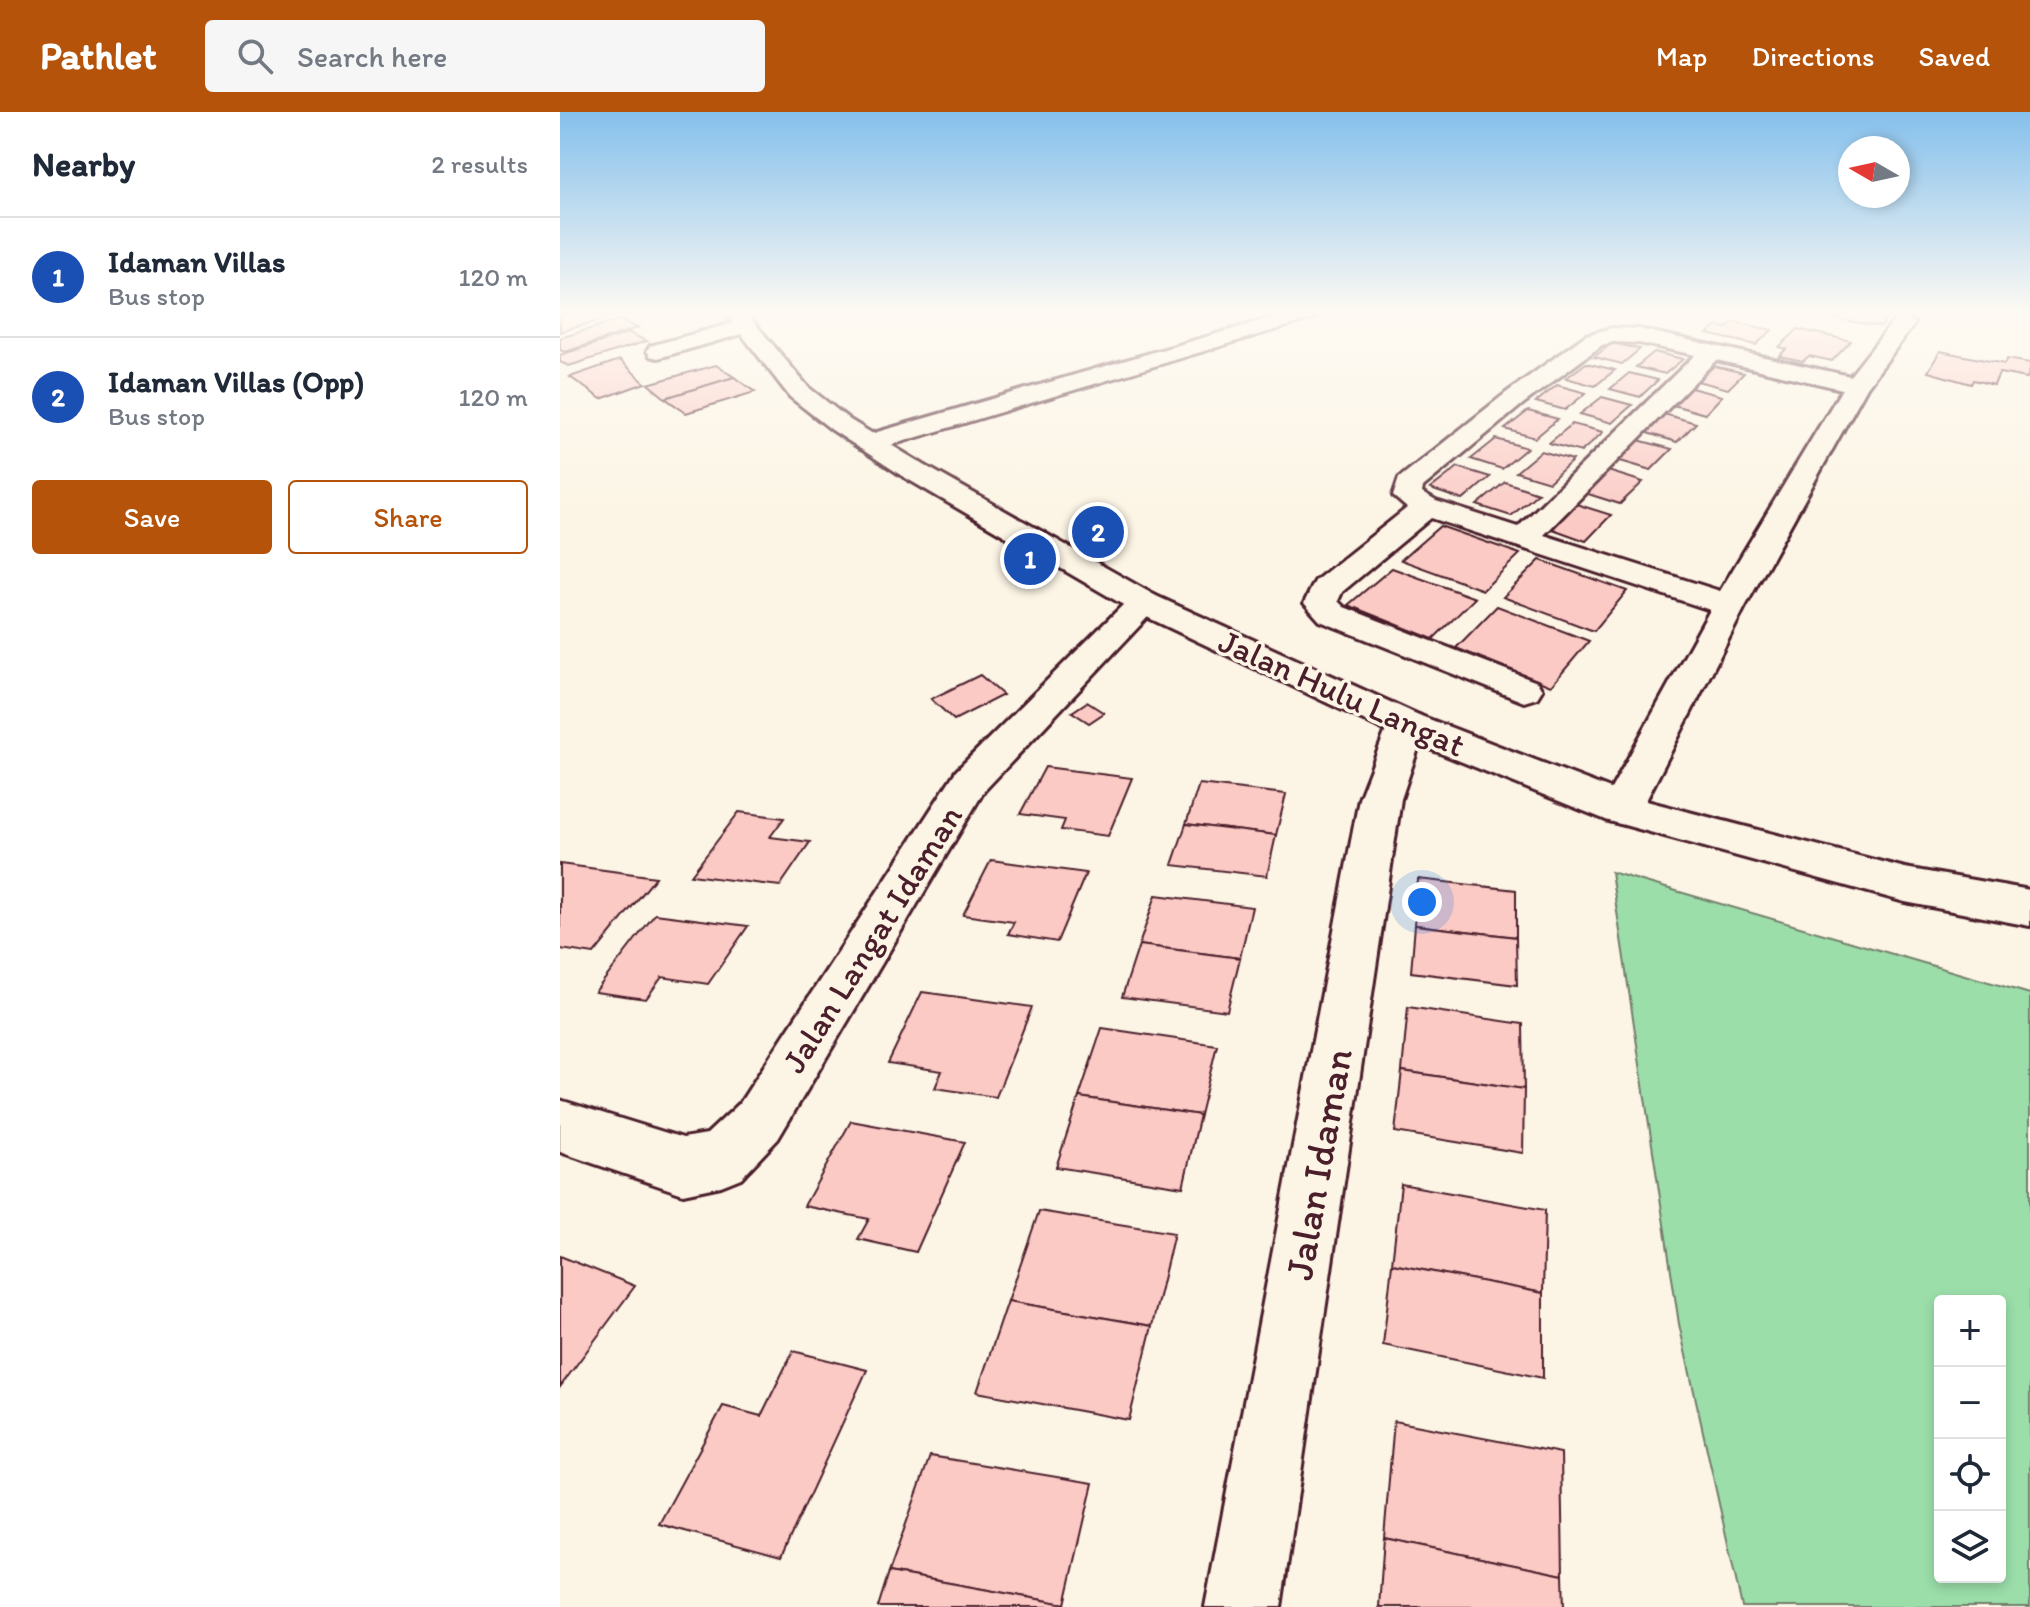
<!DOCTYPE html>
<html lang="en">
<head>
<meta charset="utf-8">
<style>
	:root { --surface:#fff; --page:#f6f6f7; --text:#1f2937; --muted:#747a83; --line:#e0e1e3; --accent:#b45309 }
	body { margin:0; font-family:Itim,sans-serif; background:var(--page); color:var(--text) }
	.controls { position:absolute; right:24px; bottom:24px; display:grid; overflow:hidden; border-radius:8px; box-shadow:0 4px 12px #0003 }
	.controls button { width:72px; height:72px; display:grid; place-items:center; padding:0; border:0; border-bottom:2px solid var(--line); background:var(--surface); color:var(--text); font:40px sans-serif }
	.compass { position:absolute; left:1278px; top:24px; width:72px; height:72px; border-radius:50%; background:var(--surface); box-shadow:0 4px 12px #0003; rotate:279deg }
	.you { position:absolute; left:862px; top:790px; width:28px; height:28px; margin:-20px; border:6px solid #fff; border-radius:50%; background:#1a73e8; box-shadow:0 0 0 12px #1a73e833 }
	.badge { display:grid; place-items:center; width:52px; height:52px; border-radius:50%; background:var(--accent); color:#fff; font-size:26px; font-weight:700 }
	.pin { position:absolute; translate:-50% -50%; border:4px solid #fff; box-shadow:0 2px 8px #0006 }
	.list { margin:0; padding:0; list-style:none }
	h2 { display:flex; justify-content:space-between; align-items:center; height:104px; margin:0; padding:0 32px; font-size:34px }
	h2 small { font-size:26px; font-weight:400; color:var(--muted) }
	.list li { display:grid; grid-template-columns:52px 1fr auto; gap:24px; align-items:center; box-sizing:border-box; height:120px; padding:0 32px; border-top:2px solid var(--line) }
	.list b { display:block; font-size:30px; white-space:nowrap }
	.list p { margin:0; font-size:26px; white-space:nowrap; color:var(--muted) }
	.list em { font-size:26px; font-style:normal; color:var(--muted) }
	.actions { display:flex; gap:16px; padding:24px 32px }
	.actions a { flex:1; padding:18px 0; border:2px solid var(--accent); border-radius:8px; text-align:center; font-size:28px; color:var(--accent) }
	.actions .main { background:var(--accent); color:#fff }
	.icon { flex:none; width:44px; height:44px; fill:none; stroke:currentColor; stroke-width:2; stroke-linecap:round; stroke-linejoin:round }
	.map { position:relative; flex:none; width:1470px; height:1495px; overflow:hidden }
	header { display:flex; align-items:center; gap:48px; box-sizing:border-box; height:112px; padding:0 40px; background:var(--accent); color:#fff }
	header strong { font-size:38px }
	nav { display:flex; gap:44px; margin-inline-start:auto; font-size:28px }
	.search { width:560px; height:72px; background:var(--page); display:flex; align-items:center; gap:20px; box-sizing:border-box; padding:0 28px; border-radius:8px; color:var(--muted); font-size:30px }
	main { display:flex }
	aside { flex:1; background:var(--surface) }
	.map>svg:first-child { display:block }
	.green { fill:#9bdeaa; stroke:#727e6a; stroke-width:2; fill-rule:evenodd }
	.building { fill:#fbcac5; stroke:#4a1f2b; stroke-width:2 }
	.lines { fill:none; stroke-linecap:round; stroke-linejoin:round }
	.street-casing { stroke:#4a1f2b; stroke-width:6 }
	.secondary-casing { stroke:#4a1f2b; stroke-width:6 }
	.street { fill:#fcf5e5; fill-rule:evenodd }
	.secondary { fill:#fcf5e5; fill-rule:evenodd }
	.labels { text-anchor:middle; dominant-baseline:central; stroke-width:7; stroke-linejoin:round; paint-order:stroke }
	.street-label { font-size:34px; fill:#4a1f2b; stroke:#fcf5e5 }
	.near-street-label { font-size:40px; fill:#4a1f2b; stroke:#fcf5e5 }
</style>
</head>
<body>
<header>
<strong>Pathlet</strong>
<div class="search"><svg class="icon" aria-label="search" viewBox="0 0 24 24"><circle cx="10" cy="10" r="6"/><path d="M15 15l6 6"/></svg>Search here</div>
<nav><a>Map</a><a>Directions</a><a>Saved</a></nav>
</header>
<main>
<aside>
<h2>Nearby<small>2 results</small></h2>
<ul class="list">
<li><span class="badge" style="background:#1a4fb4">1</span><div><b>Idaman Villas</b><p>Bus stop</p></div><em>120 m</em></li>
<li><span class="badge" style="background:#1a4fb4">2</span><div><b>Idaman Villas (Opp)</b><p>Bus stop</p></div><em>120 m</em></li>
</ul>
<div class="actions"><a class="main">Save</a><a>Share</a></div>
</aside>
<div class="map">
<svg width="1470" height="1495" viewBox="0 0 1470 1495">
	<rect width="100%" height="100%" fill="#fcf5e5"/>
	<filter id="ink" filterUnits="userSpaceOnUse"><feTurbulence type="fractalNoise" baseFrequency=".0125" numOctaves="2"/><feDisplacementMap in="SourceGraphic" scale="16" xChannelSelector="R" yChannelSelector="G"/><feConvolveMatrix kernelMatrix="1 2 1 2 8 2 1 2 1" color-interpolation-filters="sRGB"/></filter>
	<g filter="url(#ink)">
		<!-- green -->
		<path class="green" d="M 1051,760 L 1470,882 L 1470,1495 L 1182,1495 L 1119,1212 ZM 1380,1189 L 1440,1189 L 1440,1465 L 1380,1465 Z"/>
		<!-- building -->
		<g class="building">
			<path d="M 0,202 L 61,202 L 0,220 Z"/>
			<path d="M 1276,202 L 1297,202 L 1326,207 L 1321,215 L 1273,206 Z"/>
			<path d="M 59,208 L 78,216 L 5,240 L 0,238 L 0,226 Z"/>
			<path d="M 1174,210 L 1212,218 L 1196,233 L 1147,222 L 1157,214 L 1167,216 Z"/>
			<path d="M 1238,217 L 1291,229 L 1272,249 L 1249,244 L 1243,249 L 1219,244 L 1226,237 L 1219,235 Z"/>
			<path d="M 69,221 L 87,229 L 9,254 L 0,250 L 0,243 Z"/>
			<path d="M 1052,231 L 1080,237 L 1062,252 L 1034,245 Z"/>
			<path d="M 1380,239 L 1444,252 L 1447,247 L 1470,251 L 1470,258 L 1467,266 L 1439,261 L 1434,273 L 1413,268 L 1411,272 L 1368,260 Z"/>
			<path d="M 1094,240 L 1123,247 L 1105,262 L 1076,255 Z"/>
			<path d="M 60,248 L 85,271 L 41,287 L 10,265 Z"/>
			<path d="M 1026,251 L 1055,258 L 1035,274 L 1006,266 Z"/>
			<path d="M 156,253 L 174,265 L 105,286 L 88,272 Z"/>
			<path d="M 1154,254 L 1184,261 L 1168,277 L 1137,269 Z"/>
			<path d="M 1069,261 L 1098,268 L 1080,285 L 1050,277 Z"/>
			<path d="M 174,265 L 195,280 L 126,301 L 105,286 Z"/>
			<path d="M 997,273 L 1026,281 L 1005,298 L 976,290 Z"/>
			<path d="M 1131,276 L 1162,284 L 1145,302 L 1113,293 Z"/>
			<path d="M 1042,285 L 1072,293 L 1052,311 L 1020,302 Z"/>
			<path d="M 968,299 L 998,307 L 975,326 L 945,317 Z"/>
			<path d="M 1104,302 L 1136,311 L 1117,330 L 1084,320 Z"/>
			<path d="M 1012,312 L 1043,320 L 1021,340 L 989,331 Z"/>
			<path d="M 936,327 L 967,336 L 942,357 L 911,347 Z"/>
			<path d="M 1078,328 L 1112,337 L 1091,358 L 1057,348 Z"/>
			<path d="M 981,339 L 1013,348 L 989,370 L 956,360 Z"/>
			<path d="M 898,355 L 930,365 L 903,388 L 870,377 Z"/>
			<path d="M 1048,359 L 1083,370 L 1060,392 L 1025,381 Z"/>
			<path d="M 945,370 L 978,381 L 951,404 L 917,393 Z"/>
			<path d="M 1016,392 L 1051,403 L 1026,429 L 990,416 Z"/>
			<path d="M 880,414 L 960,442 L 923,478 L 841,448 Z"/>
			<path d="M 980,448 L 1067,479 L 1034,519 L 943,485 Z"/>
			<path d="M 832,456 L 915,486 L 873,527 L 788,493 Z"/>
			<path d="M 937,494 L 1029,529 L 991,574 L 896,536 Z"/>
			<path d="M 420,563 L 443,583 L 394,608 L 371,587 Z"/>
			<path d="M 527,590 L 544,601 L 529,611 L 512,600 Z"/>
			<path d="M 485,655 L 572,666 L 548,724 L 501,718 L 505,708 L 460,702 Z"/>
			<path d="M 639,672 L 726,682 L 716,723 L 626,712 Z"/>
			<path d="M 179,700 L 224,706 L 210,725 L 250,730 L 220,774 L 131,763 Z"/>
			<path d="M 626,712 L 716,723 L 707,764 L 612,753 Z"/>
			<path d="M 431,748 L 526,761 L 497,830 L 448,822 L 454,810 L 403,803 Z"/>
			<path d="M 0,752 L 96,765 L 34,842 L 0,837 Z"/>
			<path d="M 858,767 L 956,778 L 956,825 L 855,813 Z"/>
			<path d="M 596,783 L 692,795 L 680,846 L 579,833 Z"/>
			<path d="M 95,802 L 188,814 L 148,872 L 102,865 L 86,887 L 35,880 Z"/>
			<path d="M 855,813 L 956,825 L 957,873 L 851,860 Z"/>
			<path d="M 579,833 L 680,846 L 667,899 L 562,885 Z"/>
			<path d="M 362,880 L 472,895 L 436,985 L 375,976 L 382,959 L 328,951 Z"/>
			<path d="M 848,895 L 963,912 L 964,977 L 842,959 Z"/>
			<path d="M 542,916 L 657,933 L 640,1003 L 519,985 Z"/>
			<path d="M 842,959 L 964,977 L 963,1041 L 835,1020 Z"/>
			<path d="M 519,985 L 640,1003 L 623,1075 L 496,1055 Z"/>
			<path d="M 291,1009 L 405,1030 L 356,1140 L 298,1127 L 309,1107 L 244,1094 Z"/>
			<path d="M 841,1072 L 985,1098 L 983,1181 L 832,1152 Z"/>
			<path d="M 479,1099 L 614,1121 L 592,1214 L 448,1189 Z"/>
			<path d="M 0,1144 L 75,1174 L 0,1275 Z"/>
			<path d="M 832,1152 L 983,1181 L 983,1266 L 823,1233 Z"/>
			<path d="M 448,1189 L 592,1214 L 569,1308 L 417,1280 Z"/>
			<path d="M 233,1239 L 307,1258 L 221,1445 L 99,1412 L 163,1294 L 201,1304 Z"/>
			<path d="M 834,1309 L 1001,1341 L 1003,1463 L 824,1426 Z"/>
			<path d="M 370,1344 L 533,1371 L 505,1492 L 329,1460 Z"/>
			<path d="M 824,1426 L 1003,1463 L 1004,1495 L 819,1495 Z"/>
			<path d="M 329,1460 L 505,1492 L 504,1495 L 318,1495 Z"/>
		</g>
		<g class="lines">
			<defs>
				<g id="street">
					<path d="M 725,202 L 758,202 L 754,206 L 318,337 L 300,337 L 296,331 L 300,325 Z"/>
					<path d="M 1344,205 L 1355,211 L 1307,275 L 1186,493 L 1076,708 L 1061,712 L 1046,708 L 1040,697 L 1150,498 L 871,406 L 782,480 L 778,489 L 784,495 L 977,570 L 982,578 L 977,586 L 964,590 L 760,509 L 744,491 L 755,469 L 847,396 L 833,384 L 839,366 L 946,281 L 1026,223 L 1052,216 L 1079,217 L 1290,264 L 1336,206 ZM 1053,230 L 1079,231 L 1135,243 L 958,415 L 876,389 L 862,381 L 863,375 L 964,291 L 1042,233 ZM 1156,248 L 1282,277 L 1160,479 L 984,423 Z"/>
					<path d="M 184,208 L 192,209 L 195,214 L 192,219 L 98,246 L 90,244 L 87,239 L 90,234 Z"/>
					<path d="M 584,481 L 596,484 L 601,491 L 424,679 L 218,1027 L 181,1066 L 161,1074 L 123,1082 L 0,1040 L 0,988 L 123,1026 L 147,1022 L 180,991 L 396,659 L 572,484 Z"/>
					<path d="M 847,600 L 861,604 L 866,613 L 841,687 L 721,1495 L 645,1495 L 799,687 L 828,613 L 833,604 Z"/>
				</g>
				<path id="secondary" d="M 166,202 L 187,202 L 248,275 L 290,308 L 364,353 L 596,484 L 861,604 L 1071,685 L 1345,756 L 1470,778 L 1470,814 L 1345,790 L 1046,708 L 833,622 L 572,498 L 344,365 L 272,318 L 230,285 Z"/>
			</defs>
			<!-- street casing -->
			<use href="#street" class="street-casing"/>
			<!-- secondary casing -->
			<use href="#secondary" class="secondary-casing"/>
			<!-- street -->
			<use href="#street" class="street"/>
			<!-- secondary -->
			<use href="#secondary" class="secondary"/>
		</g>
	</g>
	<!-- sky -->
	<linearGradient id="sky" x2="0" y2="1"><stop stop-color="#85c0ec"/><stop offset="0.49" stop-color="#fefaf3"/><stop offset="1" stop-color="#fefaf3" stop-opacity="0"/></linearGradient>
	<rect width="1470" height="411" fill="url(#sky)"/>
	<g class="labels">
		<!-- street labels -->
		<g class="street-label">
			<text transform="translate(782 581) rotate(24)">Jalan Hulu Langat</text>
			<text transform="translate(312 827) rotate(-58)">Jalan Langat Idaman</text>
		</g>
		<!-- near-street labels -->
		<g class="near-street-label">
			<text transform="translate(758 1052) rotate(-80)">Jalan Idaman</text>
		</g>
	</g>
</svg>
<div class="controls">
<button>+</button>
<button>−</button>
<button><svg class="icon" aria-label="locate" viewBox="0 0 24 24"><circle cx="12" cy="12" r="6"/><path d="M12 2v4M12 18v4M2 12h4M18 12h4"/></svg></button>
<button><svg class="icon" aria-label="layers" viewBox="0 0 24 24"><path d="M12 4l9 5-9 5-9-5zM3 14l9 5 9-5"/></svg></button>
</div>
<svg class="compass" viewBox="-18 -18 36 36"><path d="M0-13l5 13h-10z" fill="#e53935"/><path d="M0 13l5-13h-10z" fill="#747a83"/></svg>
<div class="you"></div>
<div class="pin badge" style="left:470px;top:447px;background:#1a4fb4">1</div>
<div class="pin badge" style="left:538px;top:420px;background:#1a4fb4">2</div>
</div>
</main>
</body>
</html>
